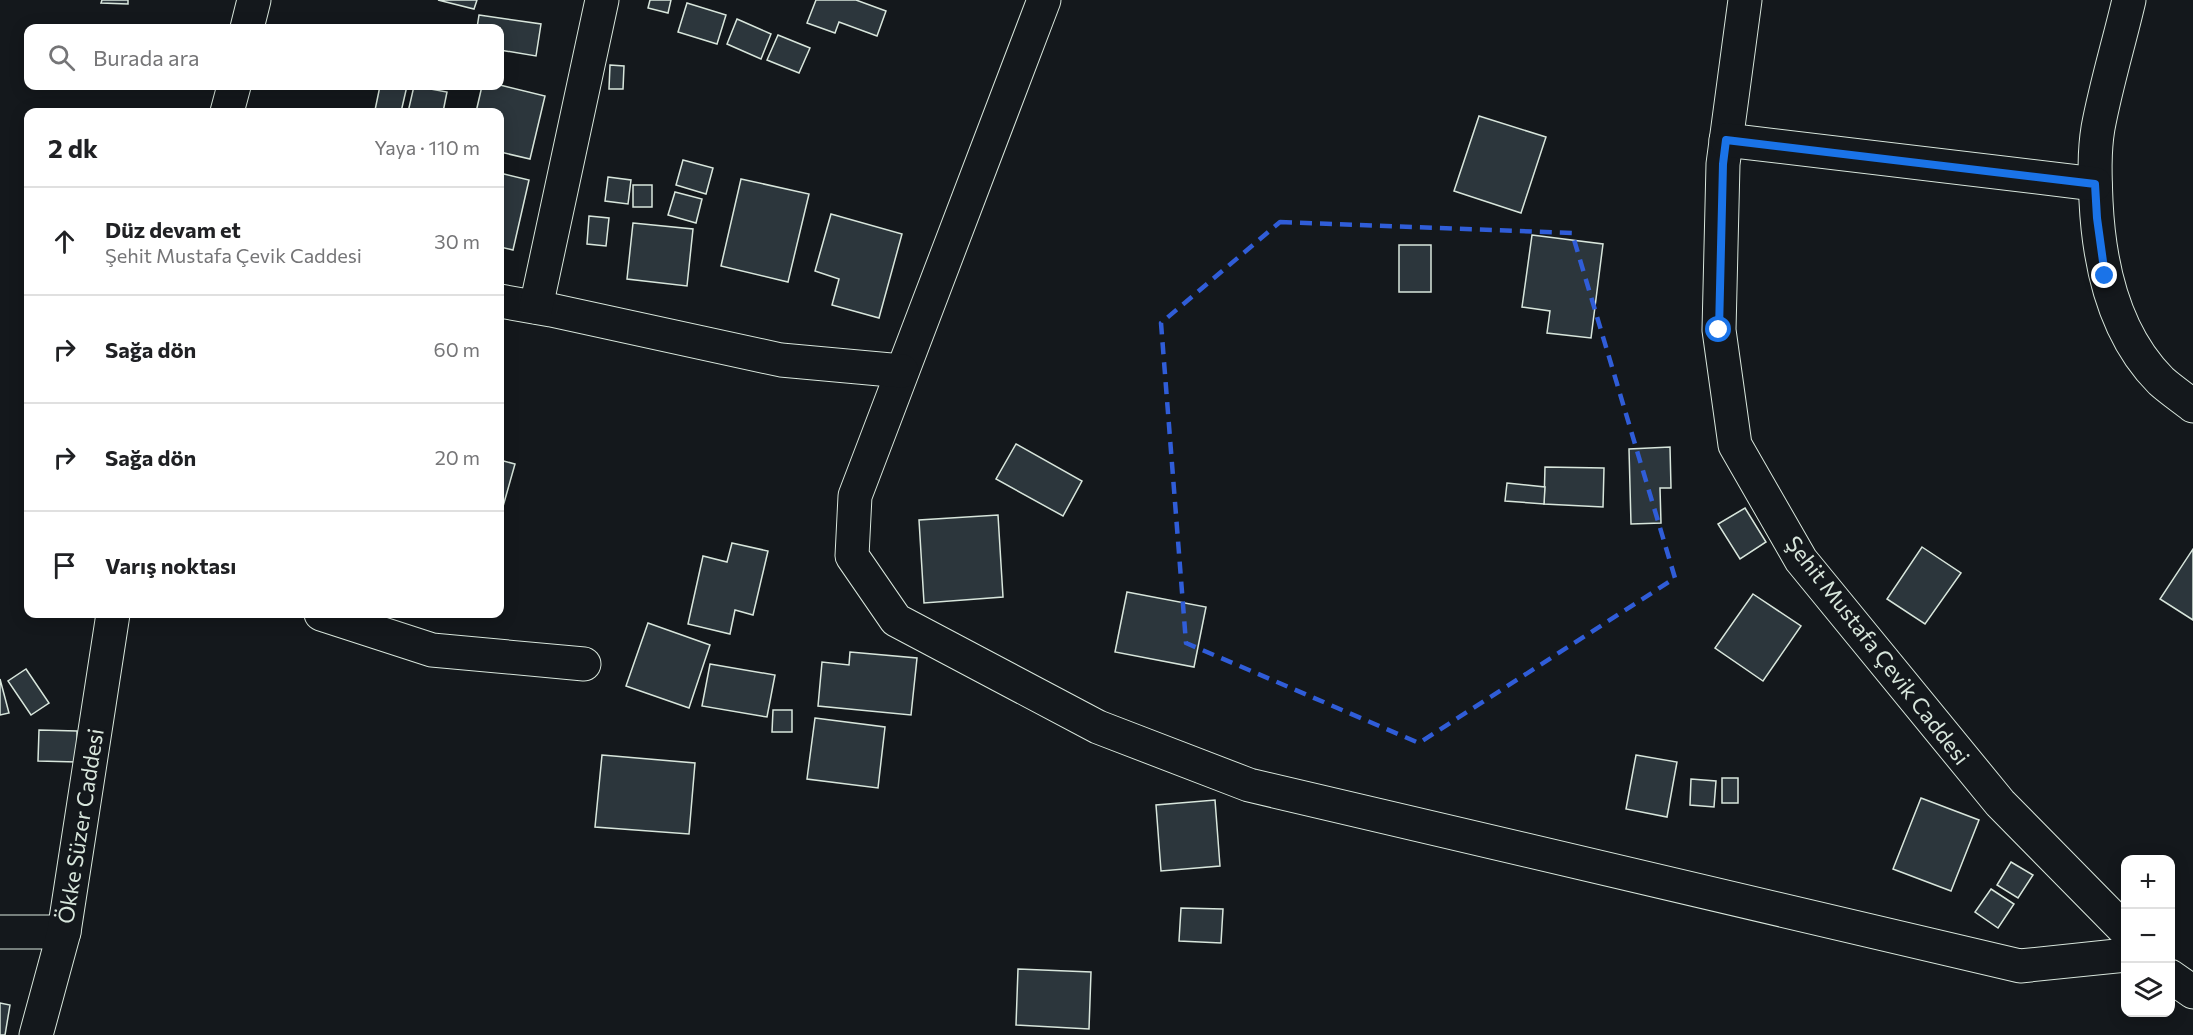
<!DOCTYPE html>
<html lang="tr">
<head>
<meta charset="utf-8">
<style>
	:root { --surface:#fff; --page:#f2f2f2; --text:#202124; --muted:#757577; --line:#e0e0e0 }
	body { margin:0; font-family:Commissioner,sans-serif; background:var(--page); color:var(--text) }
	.controls { position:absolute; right:18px; bottom:18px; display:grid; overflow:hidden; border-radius:12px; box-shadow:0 3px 15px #0003 }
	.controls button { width:54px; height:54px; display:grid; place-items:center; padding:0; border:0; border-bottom:2px solid var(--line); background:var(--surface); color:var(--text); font:30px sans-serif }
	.stop { position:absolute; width:18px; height:18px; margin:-14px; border:4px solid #1a73e8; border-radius:50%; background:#fff }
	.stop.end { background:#1a73e8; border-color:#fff; box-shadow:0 2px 6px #0008 }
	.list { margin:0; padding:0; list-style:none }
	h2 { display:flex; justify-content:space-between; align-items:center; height:78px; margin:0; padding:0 24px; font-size:26px }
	h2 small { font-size:20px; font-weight:400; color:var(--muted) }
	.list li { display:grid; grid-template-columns:39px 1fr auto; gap:18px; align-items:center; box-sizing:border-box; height:108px; padding:0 24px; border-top:2px solid var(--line) }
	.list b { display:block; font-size:22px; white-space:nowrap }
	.list p { margin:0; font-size:20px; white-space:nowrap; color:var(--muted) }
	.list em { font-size:20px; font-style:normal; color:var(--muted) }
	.icon { flex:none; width:33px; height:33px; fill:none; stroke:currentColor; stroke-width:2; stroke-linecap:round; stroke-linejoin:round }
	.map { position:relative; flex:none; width:2193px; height:1035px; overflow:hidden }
	.search { position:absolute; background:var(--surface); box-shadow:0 3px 15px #0003; left:24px; top:24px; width:480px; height:66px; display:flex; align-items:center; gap:15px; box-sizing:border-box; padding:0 21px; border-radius:12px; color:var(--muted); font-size:22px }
	.panel { position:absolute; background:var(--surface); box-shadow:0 3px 15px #0003; left:24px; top:108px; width:480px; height:510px; border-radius:12px }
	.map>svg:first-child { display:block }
	.building { fill:#2c363c; stroke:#d8e6dc; stroke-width:1.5 }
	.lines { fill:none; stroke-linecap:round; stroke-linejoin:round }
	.street-casing { stroke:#d8e6dc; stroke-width:35 }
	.street { stroke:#14181c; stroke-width:33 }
	.route { stroke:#1a73e8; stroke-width:8 }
	.marked { fill:none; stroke:#305dd8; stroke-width:4.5; stroke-dasharray:12 8; stroke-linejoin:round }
	.labels { text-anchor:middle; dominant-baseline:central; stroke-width:4.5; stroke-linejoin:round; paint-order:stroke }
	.street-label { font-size:22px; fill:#d8e6dc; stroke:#14181c }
</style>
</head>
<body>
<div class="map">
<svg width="2193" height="1035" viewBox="0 0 2193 1035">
	<rect width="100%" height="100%" fill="#14181c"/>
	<!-- building -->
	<g class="building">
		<path d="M 102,0 L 128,0 L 128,4 L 101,3 Z"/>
		<path d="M 438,0 L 477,0 L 474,9 Z"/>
		<path d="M 650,0 L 671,0 L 668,13 L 648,8 Z"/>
		<path d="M 816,0 L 856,0 L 886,11 L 877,36 L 839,22 L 835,33 L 807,23 Z"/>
		<path d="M 687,3 L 726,15 L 717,44 L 678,32 Z"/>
		<path d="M 479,15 L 541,24 L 536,56 L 500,50 L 500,28 L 477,28 Z"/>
		<path d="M 737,19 L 771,34 L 761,59 L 727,44 Z"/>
		<path d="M 778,35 L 810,48 L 799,73 L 767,60 Z"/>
		<path d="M 610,65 L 624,66 L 623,89 L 609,89 Z"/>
		<path d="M 500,85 L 545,96 L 530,159 L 500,152 L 500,112 L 476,112 L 482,86 Z"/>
		<path d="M 380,86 L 407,86 L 401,112 L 375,110 Z"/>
		<path d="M 414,86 L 447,92 L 443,112 L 408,112 Z"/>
		<path d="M 1479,116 L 1546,137 L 1521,213 L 1454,191 Z"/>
		<path d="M 683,160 L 713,168 L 706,194 L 676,185 Z"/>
		<path d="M 500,173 L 529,180 L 513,250 L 500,247 Z"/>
		<path d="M 608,177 L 631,180 L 628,204 L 605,201 Z"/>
		<path d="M 741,179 L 809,194 L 788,282 L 721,266 Z"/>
		<rect x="633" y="185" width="19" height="22"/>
		<path d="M 675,192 L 702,199 L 696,223 L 668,215 Z"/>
		<path d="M 831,214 L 902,234 L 879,318 L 832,305 L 839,279 L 815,271 Z"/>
		<path d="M 589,216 L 609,218 L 606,246 L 587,244 Z"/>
		<path d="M 633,223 L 693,229 L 687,286 L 627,279 Z"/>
		<path d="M 1532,235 L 1603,244 L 1591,338 L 1547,333 L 1550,311 L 1522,307 Z"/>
		<rect x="1399" y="245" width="32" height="47"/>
		<path d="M 1016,444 L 1082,481 L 1063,516 L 996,479 Z"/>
		<path d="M 1670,447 L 1671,488 L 1660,488 L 1661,523 L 1631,524 L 1629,449 Z"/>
		<path d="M 500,460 L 515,464 L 502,510 L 500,509 Z"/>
		<path d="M 1545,467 L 1604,468 L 1603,507 L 1544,504 Z"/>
		<path d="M 1507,483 L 1545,487 L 1544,504 L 1505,501 Z"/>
		<path d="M 1745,508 L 1766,542 L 1740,559 L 1718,524 Z"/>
		<path d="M 998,515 L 1003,597 L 924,603 L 919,520 Z"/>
		<path d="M 732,543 L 768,551 L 753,615 L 735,610 L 730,634 L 688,624 L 703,556 L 727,562 Z"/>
		<path d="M 1922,547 L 1961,573 L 1925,624 L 1887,599 Z"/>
		<path d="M 2193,549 L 2193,620 L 2160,599 Z"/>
		<path d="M 1127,592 L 1206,607 L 1194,667 L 1115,652 Z"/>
		<path d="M 1753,594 L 1801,626 L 1763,681 L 1715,648 Z"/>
		<path d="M 648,623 L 710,645 L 689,708 L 626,686 Z"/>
		<path d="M 850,652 L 917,658 L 911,715 L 818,706 L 822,662 L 849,665 Z"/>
		<path d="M 710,664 L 775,675 L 767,717 L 702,706 Z"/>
		<path d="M 26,669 L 49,703 L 31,715 L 8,681 Z"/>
		<path d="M 0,679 L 9,713 L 0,715 Z"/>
		<path d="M 773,710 L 792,710 L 792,732 L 772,732 Z"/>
		<path d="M 815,718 L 885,727 L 878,788 L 807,779 Z"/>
		<path d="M 39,730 L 77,731 L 77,762 L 38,761 Z"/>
		<path d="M 602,755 L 695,763 L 689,834 L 595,827 Z"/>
		<path d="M 1636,755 L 1677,762 L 1667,817 L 1626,809 Z"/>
		<rect x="1722" y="778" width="16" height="25"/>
		<path d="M 1691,779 L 1716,781 L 1714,807 L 1690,805 Z"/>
		<path d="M 1921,798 L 1979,820 L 1951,891 L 1893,869 Z"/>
		<path d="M 1215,800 L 1220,866 L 1161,871 L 1156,805 Z"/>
		<path d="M 2011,862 L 2033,875 L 2018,898 L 1997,885 Z"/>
		<path d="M 1991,889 L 2014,904 L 1998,928 L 1975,912 Z"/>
		<path d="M 1181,908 L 1223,909 L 1221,943 L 1179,941 Z"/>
		<path d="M 1018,969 L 1091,972 L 1089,1029 L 1016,1025 Z"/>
		<path d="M 0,1003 L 10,1005 L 5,1035 L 0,1035 Z"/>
	</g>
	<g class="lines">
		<defs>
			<g id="street">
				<path d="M 1044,0 L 855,496 L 852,556 L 896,620 L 1098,727 L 1249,785 L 2020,966 L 2126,955"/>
				<path d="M 1745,0 L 1723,164 L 1719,330 L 1735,445 L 1801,560 L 2000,803 L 2126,931"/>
				<path d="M 2129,0 C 2119,43 2106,85 2098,128 C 2094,152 2095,177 2096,201 C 2099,265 2114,334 2161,381 C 2171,390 2183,398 2193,406"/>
				<path d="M 247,28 L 254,0"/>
				<path d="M 227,112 L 234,86"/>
				<path d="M 1726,140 L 2095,184"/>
				<path d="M 500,301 L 551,310 L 781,360 L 902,371"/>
				<path d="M 536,307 L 602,0"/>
				<path d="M 321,614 L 432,650 L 584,664"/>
				<path d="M 0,932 L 64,932"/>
				<path d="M 2170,976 L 2193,992"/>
				<path d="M 36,1035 L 64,932 L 113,614"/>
			</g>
		</defs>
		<!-- street casing -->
		<use href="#street" class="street-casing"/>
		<!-- street -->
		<use href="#street" class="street"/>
	</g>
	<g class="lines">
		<!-- route -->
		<path class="route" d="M 1719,330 L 1723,164 L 1726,140 L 2095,184 L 2097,218 L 2105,276"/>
	</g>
	<!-- marked area -->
	<path class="marked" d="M 1280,222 L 1572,233 L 1675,578 L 1419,743 L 1186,643 L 1161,323 Z"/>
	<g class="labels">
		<!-- street labels -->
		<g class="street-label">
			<text transform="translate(1878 650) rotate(52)">Şehit Mustafa Çevik Caddesi</text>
			<text transform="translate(80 826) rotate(-81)">Ökke Süzer Caddesi</text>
		</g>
	</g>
</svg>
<div class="controls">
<button>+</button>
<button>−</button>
<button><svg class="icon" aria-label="layers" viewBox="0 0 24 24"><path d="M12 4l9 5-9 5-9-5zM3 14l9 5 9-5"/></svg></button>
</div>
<div class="stop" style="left:1719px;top:330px"></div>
<div class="stop end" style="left:2105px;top:276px"></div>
<div class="search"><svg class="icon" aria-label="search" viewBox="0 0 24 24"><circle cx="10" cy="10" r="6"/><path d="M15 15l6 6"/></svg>Burada ara</div>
<section class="panel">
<h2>2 dk<small>Yaya · 110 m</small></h2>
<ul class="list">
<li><svg class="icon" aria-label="ahead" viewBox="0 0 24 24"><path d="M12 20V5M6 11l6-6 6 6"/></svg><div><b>Düz devam et</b><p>Şehit Mustafa Çevik Caddesi</p></div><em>30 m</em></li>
<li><svg class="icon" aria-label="right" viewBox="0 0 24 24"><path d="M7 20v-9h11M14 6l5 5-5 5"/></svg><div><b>Sağa dön</b></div><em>60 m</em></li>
<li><svg class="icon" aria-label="right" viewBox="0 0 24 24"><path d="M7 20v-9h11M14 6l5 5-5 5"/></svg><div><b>Sağa dön</b></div><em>20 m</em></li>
<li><svg class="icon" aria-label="arrive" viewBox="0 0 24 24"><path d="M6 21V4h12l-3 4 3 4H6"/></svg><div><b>Varış noktası</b></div></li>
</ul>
</section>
</div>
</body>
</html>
